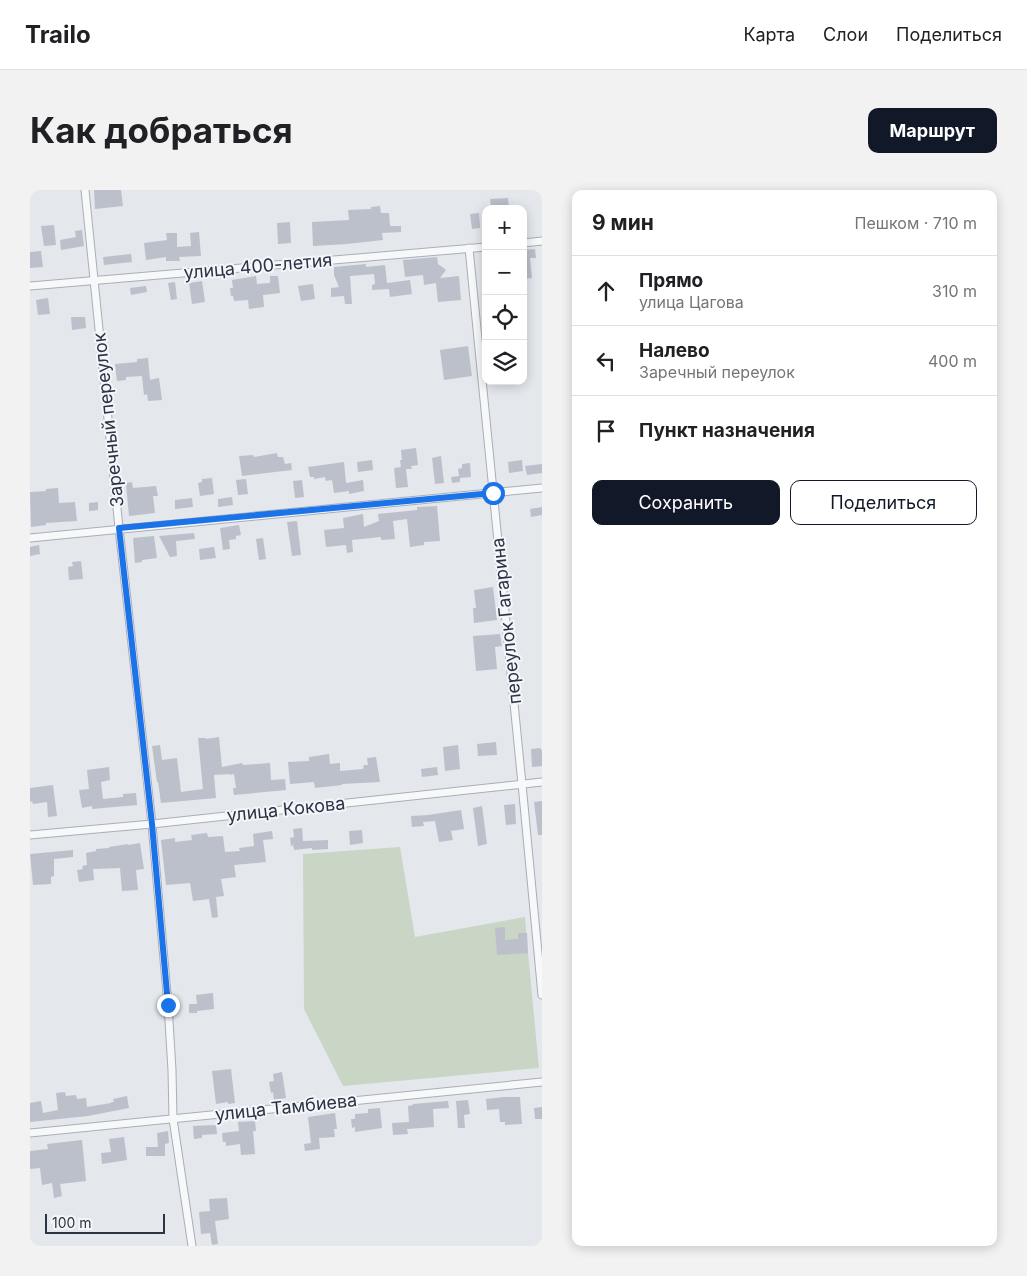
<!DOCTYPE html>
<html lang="ru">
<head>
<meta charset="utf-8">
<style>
	:root { --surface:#fff; --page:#f2f2f2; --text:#202124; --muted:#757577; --line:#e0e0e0; --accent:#111827 }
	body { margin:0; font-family:Inter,sans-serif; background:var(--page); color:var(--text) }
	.controls { position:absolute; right:15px; top:15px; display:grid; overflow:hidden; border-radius:10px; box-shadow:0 2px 12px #0003 }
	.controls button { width:45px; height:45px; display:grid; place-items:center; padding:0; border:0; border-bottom:1px solid var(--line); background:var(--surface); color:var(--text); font:25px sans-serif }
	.scale { position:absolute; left:15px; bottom:12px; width:120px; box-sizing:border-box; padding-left:5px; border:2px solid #2b3445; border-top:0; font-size:14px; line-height:18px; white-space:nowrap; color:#2b3445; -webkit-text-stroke:4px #f4f6f9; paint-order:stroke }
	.stop { position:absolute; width:15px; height:15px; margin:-11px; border:4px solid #1a73e8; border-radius:50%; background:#fff }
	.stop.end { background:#1a73e8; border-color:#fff; box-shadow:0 1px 5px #0008 }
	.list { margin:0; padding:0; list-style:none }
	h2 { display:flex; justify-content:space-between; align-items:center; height:65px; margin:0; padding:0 20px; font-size:21px }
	h2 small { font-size:16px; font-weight:400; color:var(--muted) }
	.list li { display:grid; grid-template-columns:32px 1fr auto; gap:15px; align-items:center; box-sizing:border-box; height:70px; padding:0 20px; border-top:1px solid var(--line) }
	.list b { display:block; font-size:19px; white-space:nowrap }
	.list p { margin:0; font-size:16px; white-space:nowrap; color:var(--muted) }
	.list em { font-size:16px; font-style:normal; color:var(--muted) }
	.actions { display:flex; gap:10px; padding:15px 20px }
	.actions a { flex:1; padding:11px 0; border:1px solid var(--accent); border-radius:10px; text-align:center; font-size:18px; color:var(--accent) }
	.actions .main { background:var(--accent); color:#fff }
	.icon { flex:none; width:28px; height:28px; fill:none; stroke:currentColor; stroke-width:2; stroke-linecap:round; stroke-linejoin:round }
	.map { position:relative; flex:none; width:512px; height:1056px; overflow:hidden; border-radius:10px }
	header { display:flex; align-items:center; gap:30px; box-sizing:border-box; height:70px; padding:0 25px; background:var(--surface); border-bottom:1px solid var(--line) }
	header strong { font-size:24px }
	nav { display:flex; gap:28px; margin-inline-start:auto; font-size:18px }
	.intro { display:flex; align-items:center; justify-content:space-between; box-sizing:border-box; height:120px; padding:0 30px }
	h1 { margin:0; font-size:35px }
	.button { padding:12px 22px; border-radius:10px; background:var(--accent); color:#fff; font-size:18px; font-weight:700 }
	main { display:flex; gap:30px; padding:0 30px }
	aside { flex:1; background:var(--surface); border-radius:10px; box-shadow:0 2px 12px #0003 }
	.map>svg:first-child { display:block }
	.green { fill:#c9d6c5 }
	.building { fill:#bbc0ca }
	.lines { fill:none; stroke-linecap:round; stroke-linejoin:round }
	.street-casing { stroke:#a9aeb7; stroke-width:9 }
	.street { stroke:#f7f8fa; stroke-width:7 }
	.route { stroke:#1a73e8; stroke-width:6 }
	.labels { text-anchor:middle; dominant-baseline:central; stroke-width:4; stroke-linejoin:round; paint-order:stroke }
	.street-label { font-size:18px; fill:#2b3445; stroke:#f4f6f9 }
</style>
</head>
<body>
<header>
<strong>Trailo</strong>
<nav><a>Карта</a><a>Слои</a><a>Поделиться</a></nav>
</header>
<div class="intro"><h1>Как добраться</h1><a class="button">Маршрут</a></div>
<main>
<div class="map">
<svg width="512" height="1056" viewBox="0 0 512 1056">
	<rect width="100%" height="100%" fill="#e4e7ec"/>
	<!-- green -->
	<path class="green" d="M 370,657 L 385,747 L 495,727 L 498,763 L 509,878 L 313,896 L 274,819 L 273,664 Z"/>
	<!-- building -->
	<g class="building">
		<path d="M 64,0 L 91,0 L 93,16 L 65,19 Z"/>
		<path d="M 478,8 L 479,19 L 468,19 L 467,17 L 461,17 L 460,9 Z"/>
		<path d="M 350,16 L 351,23 L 359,23 L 360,36 L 371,36 L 371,42 L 352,43 L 353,50 L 317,54 L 283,56 L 282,32 L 319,30 L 318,20 L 341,19 L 341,17 Z"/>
		<path d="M 449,23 L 450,38 L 442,39 L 440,24 Z"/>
		<path d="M 260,32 L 261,53 L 248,54 L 247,33 Z"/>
		<path d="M 24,35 L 26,55 L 14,56 L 11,36 Z"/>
		<path d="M 52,40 L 54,56 L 31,60 L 30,50 L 46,47 L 45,41 Z"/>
		<path d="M 169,42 L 171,66 L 149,67 L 150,71 L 136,71 L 136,67 L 116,70 L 114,53 L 137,50 L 136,43 L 147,43 L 147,57 L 161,56 L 160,43 Z"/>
		<path d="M 505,59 L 506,68 L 500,68 L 502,88 L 493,89 L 493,60 Z"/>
		<path d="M 11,61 L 13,77 L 0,78 L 0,62 Z"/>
		<path d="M 101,64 L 102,72 L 74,75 L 73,67 Z"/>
		<path d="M 407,67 L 408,74 L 416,80 L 410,88 L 429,86 L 431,110 L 408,112 L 406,93 L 394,95 L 393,85 L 375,87 L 373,70 Z"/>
		<path d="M 336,74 L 336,77 L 355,75 L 357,93 L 380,90 L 382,104 L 360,107 L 359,99 L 342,100 L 342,95 L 345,94 L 344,84 L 320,86 L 322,114 L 315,114 L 314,106 L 301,107 L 301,98 L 309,97 L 304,85 L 304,77 Z"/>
		<path d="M 226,86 L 227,94 L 240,93 L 240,86 L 248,86 L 250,103 L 233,105 L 234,117 L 219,119 L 218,110 L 204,111 L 203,106 L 201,106 L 200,98 L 203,98 L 202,90 Z"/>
		<path d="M 172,91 L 175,112 L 162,114 L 159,93 Z"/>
		<path d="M 145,92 L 147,109 L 141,110 L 138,93 Z"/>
		<path d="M 283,94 L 285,109 L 271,111 L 268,96 Z"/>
		<path d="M 116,96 L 117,102 L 101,105 L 100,98 Z"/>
		<path d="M 18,108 L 20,124 L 8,125 L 6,110 Z"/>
		<path d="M 41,127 L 55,127 L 56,138 L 42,140 Z"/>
		<path d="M 438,156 L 442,186 L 414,190 L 410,160 Z"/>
		<path d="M 118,168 L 120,190 L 129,188 L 132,210 L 118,211 L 117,204 L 114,205 L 112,186 L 96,187 L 96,190 L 87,191 L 85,174 L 107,172 L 107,169 Z"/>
		<path d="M 386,258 L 388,275 L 381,276 L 382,279 L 376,279 L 378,297 L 366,298 L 364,278 L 371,277 L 370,270 L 372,270 L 371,260 Z"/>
		<path d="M 247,263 L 248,267 L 253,267 L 255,274 L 261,273 L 262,280 L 212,286 L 209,266 L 223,265 L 224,267 Z"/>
		<path d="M 411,266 L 414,293 L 405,294 L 402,268 Z"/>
		<path d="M 342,270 L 343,280 L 328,282 L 327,272 Z"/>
		<path d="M 492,270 L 493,281 L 479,283 L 478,272 Z"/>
		<path d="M 314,272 L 316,293 L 333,290 L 334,301 L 319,304 L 319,301 L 304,303 L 302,290 L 296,291 L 295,287 L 284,289 L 284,287 L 280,287 L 278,277 Z"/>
		<path d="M 440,273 L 441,287 L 430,288 L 430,292 L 422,293 L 421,287 L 429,286 L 428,279 L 432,278 L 432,274 Z"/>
		<path d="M 512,274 L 512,283 L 497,285 L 495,276 Z"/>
		<path d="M 182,288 L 184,304 L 170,306 L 168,293 L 172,292 L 172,289 Z"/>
		<path d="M 216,289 L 218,304 L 208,305 L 206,290 Z"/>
		<path d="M 272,290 L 274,307 L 265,308 L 263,291 Z"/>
		<path d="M 102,292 L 103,298 L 126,296 L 128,306 L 123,306 L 125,323 L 99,326 L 96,293 Z"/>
		<path d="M 28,298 L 29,313 L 45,312 L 47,331 L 16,333 L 16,335 L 1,337 L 0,302 L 16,301 L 16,299 Z"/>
		<path d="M 202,307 L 203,315 L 188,317 L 188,309 Z"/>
		<path d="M 162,308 L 163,317 L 145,319 L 145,310 Z"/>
		<path d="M 68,312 L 68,320 L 59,321 L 59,313 Z"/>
		<path d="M 407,316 L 410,351 L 394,352 L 394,355 L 380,357 L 377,329 L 363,331 L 365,349 L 351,350 L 351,347 L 322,350 L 323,362 L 317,363 L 316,355 L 296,357 L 294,340 L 314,338 L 313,328 L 333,324 L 334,337 L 349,331 L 348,324 L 387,320 L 387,317 Z"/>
		<path d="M 512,317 L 512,325 L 501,327 L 500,319 Z"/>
		<path d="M 267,331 L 271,365 L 262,366 L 257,332 Z"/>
		<path d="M 209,335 L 211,345 L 206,346 L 206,349 L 199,350 L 200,359 L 193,360 L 190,338 Z"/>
		<path d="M 164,343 L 165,349 L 146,351 L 147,366 L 140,367 L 129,346 Z"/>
		<path d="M 124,346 L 127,368 L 112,370 L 112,372 L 105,373 L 103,348 Z"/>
		<path d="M 233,348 L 236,369 L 229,370 L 226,349 Z"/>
		<path d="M 9,355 L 10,364 L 0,366 L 0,357 Z"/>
		<path d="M 184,357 L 186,368 L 170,370 L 169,359 Z"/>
		<path d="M 51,371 L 53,389 L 39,390 L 38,377 L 43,376 L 42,372 Z"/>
		<path d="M 463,397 L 467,430 L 444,433 L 443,418 L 446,418 L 444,400 Z"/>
		<path d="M 470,444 L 472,456 L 465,457 L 467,479 L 446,481 L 443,446 Z"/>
		<path d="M 189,547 L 192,577 L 212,573 L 213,575 L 240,573 L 241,590 L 255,589 L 256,600 L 204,605 L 203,598 L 206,598 L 204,584 L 200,585 L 200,584 L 184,585 L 186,608 L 131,613 L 128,592 L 127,592 L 122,556 L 130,555 L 132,570 L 147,568 L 151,602 L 173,599 L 168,548 L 176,548 L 176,549 Z"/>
		<path d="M 466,552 L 467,565 L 448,566 L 447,554 Z"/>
		<path d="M 428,555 L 430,579 L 415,581 L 413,557 Z"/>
		<path d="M 510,558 L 512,561 L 512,576 L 502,577 L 501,559 Z"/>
		<path d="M 299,564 L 300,574 L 310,573 L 310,581 L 333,579 L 334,575 L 338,575 L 337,568 L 346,567 L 350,592 L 312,594 L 312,595 L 285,598 L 284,592 L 260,594 L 258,572 L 279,571 L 279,567 Z"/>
		<path d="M 79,577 L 80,590 L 71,592 L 73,609 L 93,607 L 93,604 L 106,603 L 107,615 L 62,619 L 62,616 L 52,618 L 49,600 L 59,599 L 57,580 Z"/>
		<path d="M 407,577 L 408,585 L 392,587 L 391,579 Z"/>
		<path d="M 23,595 L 27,626 L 18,627 L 17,612 L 3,614 L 2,611 L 0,612 L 0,598 Z"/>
		<path d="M 512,611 L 512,645 L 508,645 L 504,612 Z"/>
		<path d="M 485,614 L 486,634 L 476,635 L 474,615 Z"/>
		<path d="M 452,616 L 457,654 L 448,656 L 443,618 Z"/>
		<path d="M 431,620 L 434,639 L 421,641 L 423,650 L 409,652 L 405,631 L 393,632 L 394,636 L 382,637 L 381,626 L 398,625 Z"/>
		<path d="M 272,638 L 273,651 L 298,650 L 298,659 L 282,660 L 282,658 L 264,660 L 263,655 L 261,656 L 260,648 L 264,647 L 263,639 Z"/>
		<path d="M 332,640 L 333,653 L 320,655 L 319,641 Z"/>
		<path d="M 242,641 L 243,649 L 233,650 L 236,672 L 204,675 L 206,687 L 191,689 L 194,706 L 186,707 L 188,727 L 182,728 L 179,709 L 163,711 L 160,693 L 136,695 L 131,650 L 145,648 L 145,652 L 162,650 L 161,645 L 177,643 L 178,647 L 193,646 L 195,662 L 210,661 L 209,658 L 224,656 L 223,644 Z"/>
		<path d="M 110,653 L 114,679 L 106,680 L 108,700 L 92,701 L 90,678 L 63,679 L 64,690 L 49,692 L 47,680 L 53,679 L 52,676 L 57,675 L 56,663 L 66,661 L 66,659 L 79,658 L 79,657 L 98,654 L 98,655 Z"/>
		<path d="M 43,660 L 43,667 L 24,669 L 24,686 L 21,687 L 21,694 L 3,695 L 0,664 Z"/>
		<path d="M 475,737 L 475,750 L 488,749 L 488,743 L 497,743 L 498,763 L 467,765 L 465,738 Z"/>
		<path d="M 183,803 L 184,819 L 167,821 L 167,823 L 159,823 L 159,814 L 167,814 L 166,805 Z"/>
		<path d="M 201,879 L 205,913 L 198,914 L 198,912 L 186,914 L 182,881 Z"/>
		<path d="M 252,882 L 256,908 L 244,910 L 243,902 L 241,903 L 239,892 L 244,891 L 243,884 Z"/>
		<path d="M 35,902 L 36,906 L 46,905 L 47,909 L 56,908 L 57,917 L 81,913 L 81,912 L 84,912 L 83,909 L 97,906 L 99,918 L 58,926 L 0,932 L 0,913 L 11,911 L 13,923 L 28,920 L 26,903 Z"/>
		<path d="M 474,907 L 490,907 L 492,934 L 475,935 L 475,932 L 470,932 L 469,919 L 457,920 L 456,909 Z"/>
		<path d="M 438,910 L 440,924 L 434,925 L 435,938 L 428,938 L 426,911 Z"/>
		<path d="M 418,911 L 419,918 L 403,919 L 404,937 L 377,939 L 378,944 L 363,945 L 362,933 L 379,932 L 378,916 L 383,915 L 383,914 Z"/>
		<path d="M 512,917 L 512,929 L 505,929 L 504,918 Z"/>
		<path d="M 350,918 L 352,938 L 325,942 L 325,937 L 322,938 L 321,929 L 325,929 L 325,924 L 338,923 L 338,919 Z"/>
		<path d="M 305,923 L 307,939 L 304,939 L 305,947 L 289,948 L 290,959 L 275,961 L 274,954 L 281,953 L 278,927 Z"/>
		<path d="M 225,931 L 226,941 L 223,941 L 225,964 L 211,965 L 210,954 L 196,956 L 196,952 L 193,952 L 192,943 L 209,941 L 208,932 Z"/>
		<path d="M 186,935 L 187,944 L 172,945 L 172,948 L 164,949 L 163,936 Z"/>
		<path d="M 138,941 L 139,953 L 135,954 L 135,966 L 116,966 L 116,957 L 128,957 L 127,943 Z"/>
		<path d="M 94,947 L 97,970 L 72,974 L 71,963 L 81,962 L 79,949 Z"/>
		<path d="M 52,950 L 56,991 L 30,994 L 32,1006 L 24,1008 L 22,993 L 12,995 L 10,978 L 0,979 L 0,961 L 18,959 L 17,954 Z"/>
		<path d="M 197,1008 L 199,1029 L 185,1031 L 188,1054 L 182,1055 L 180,1043 L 171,1044 L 169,1022 L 180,1021 L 179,1009 Z"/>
	</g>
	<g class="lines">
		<defs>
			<g id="street">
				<path d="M 55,0 L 89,338 L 122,634 L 138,815 L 142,880 L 143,929 L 162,1056"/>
				<path d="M 493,53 L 512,51"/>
				<path d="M 439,58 L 492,594 L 512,805"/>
				<path d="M 0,96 L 456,57"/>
				<path d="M 0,348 L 512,298"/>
				<path d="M 0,645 L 122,634 L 512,592"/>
				<path d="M 0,943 L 512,892"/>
			</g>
		</defs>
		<!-- street casing -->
		<use href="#street" class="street-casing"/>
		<!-- street -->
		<use href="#street" class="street"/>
	</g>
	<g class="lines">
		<!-- route -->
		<path class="route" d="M 138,815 L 122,634 L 89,338 L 463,303"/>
	</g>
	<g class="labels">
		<!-- street labels -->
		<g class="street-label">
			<text transform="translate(228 76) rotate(-5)">улица 400-летия</text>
			<text transform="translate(78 230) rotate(-96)">Заречный переулок</text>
			<text transform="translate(476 431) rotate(-96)">переулок Гагарина</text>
			<text transform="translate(256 619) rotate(-6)">улица Кокова</text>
			<text transform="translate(256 917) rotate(-6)">улица Тамбиева</text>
		</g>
	</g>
</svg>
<div class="controls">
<button>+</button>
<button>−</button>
<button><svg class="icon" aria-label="locate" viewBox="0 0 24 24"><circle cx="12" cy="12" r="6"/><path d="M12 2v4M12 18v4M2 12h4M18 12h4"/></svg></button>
<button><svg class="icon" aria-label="layers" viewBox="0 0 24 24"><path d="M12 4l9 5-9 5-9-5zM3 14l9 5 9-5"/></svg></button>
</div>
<div class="scale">100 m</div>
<div class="stop" style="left:463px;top:303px"></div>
<div class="stop end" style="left:138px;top:815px"></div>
</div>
<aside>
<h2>9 мин<small>Пешком · 710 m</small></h2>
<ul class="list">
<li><svg class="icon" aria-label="ahead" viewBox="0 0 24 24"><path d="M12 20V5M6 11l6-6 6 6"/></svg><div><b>Прямо</b><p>улица Цагова</p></div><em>310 m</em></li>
<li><svg class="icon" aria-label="left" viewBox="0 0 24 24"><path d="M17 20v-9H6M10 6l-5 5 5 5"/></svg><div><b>Налево</b><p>Заречный переулок</p></div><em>400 m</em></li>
<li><svg class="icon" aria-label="arrive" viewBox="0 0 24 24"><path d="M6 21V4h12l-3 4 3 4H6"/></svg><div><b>Пункт назначения</b></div></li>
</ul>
<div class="actions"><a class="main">Сохранить</a><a>Поделиться</a></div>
</aside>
</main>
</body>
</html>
